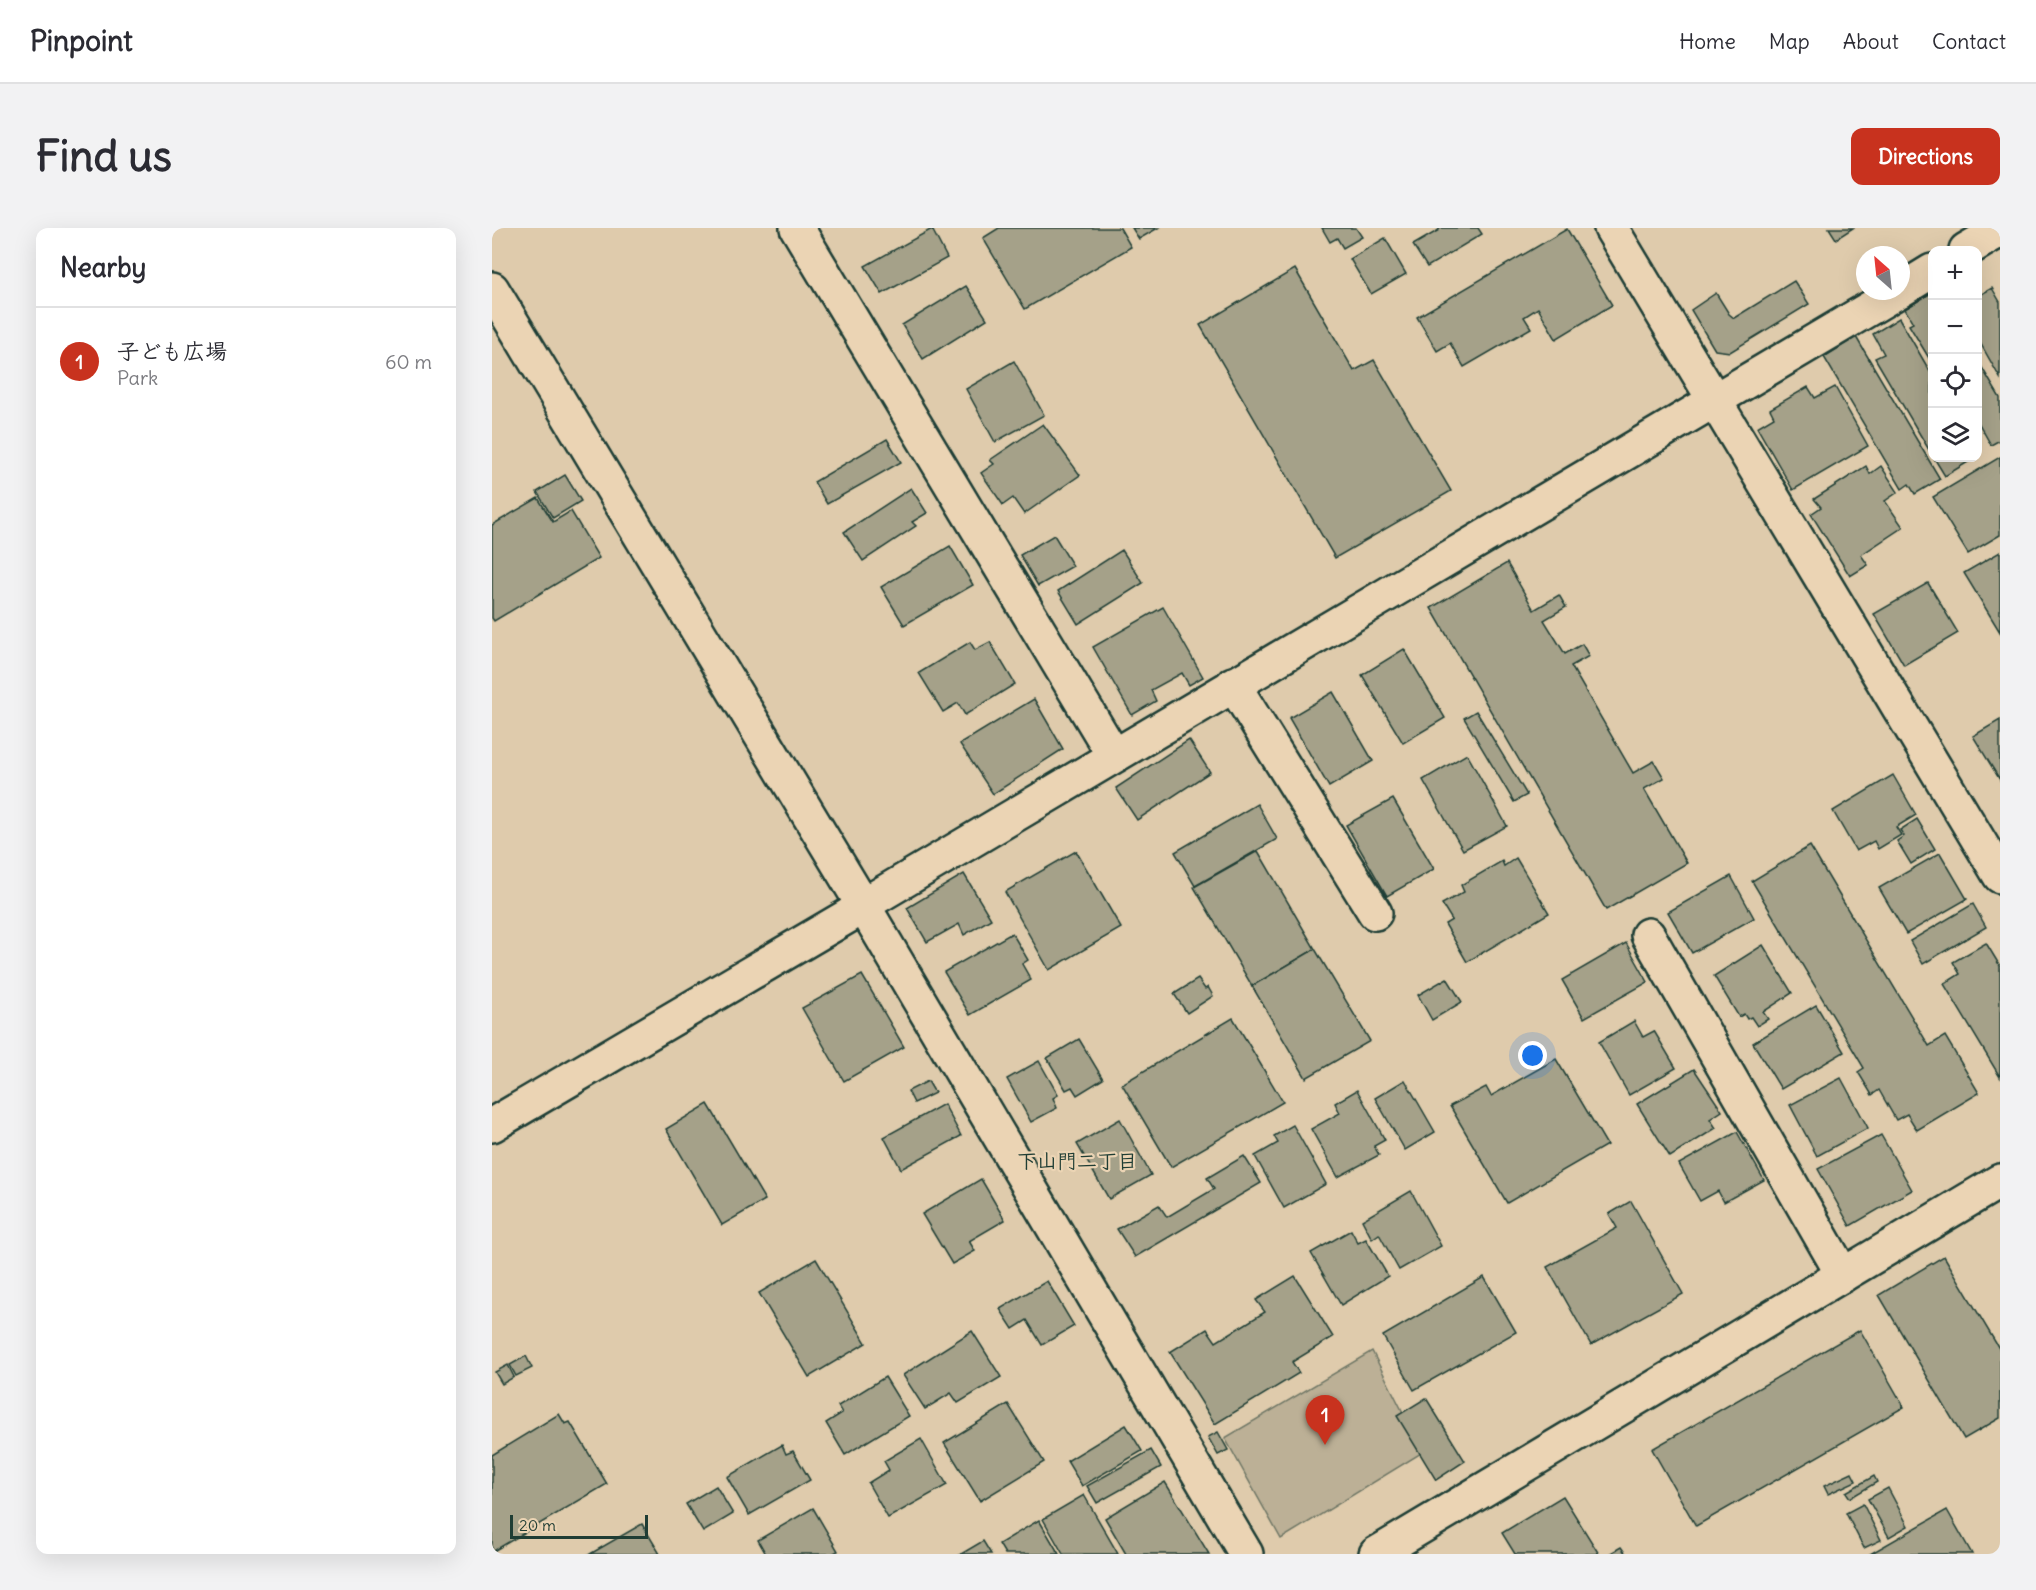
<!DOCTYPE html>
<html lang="en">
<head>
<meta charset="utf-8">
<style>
	:root { --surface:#fff; --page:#f2f2f3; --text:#2b2b33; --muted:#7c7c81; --line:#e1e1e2; --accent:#c8321e }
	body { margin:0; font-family:Delius,"Klee One",sans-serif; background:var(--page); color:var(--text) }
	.controls { position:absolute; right:18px; top:18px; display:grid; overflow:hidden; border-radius:12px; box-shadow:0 6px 24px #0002 }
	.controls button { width:54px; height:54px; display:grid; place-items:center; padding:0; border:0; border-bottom:2px solid var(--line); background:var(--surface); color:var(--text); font:30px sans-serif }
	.compass { position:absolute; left:1364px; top:18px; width:54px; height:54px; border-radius:50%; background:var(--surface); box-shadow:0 6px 24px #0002; rotate:333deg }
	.scale { position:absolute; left:18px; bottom:15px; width:138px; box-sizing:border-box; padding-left:6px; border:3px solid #1f3d34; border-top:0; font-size:16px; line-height:21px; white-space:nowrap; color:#1f3d34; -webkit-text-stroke:4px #ebd4b4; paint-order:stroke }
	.you { position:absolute; left:1041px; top:828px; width:21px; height:21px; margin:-15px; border:4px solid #fff; border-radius:50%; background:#1a73e8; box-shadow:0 0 0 9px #1a73e833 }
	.badge { display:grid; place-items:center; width:39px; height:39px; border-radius:50%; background:var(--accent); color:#fff; font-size:20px; font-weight:700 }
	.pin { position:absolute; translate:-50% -50px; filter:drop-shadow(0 2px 3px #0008) }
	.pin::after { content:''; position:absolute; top:32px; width:21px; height:18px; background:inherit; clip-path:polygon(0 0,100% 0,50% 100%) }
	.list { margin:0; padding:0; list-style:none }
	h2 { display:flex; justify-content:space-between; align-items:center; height:78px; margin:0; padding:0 24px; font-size:26px }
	h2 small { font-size:20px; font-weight:400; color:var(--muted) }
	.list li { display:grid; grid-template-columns:39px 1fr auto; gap:18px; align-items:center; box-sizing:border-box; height:108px; padding:0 24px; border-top:2px solid var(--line) }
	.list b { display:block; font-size:22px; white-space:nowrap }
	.list p { margin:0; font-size:20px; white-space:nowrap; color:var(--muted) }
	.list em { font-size:20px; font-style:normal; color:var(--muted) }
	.icon { flex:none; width:33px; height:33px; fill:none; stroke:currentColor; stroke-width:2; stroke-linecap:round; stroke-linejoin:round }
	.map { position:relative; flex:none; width:1508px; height:1326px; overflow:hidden; border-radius:12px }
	header { display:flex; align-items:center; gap:36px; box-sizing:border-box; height:84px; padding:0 30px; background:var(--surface); border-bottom:2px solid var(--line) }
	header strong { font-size:28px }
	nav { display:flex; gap:33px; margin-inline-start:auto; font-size:21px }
	.intro { display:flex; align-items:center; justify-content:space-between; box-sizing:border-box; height:144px; padding:0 36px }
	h1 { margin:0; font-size:42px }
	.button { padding:15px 27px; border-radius:12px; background:var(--accent); color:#fff; font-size:21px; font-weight:700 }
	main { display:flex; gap:36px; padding:0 36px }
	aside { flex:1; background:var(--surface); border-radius:12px; box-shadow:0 6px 24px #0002 }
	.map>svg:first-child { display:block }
	.green { fill:#bcb096; stroke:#6e7665; stroke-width:1.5 }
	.building { fill:#a5a189; stroke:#1f3d34; stroke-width:1.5 }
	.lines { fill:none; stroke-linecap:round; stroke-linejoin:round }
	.minor-casing { stroke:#1f3d34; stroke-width:38 }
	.minor { stroke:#ebd4b4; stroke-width:33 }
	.labels { text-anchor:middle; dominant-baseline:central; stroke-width:4.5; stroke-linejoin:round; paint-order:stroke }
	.neighbourhood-label { font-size:20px; font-weight:bold; fill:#1f3d34; stroke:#ebd4b4 }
</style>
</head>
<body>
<header>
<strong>Pinpoint</strong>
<nav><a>Home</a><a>Map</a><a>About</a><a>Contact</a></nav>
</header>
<div class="intro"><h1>Find us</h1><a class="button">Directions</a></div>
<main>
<aside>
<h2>Nearby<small></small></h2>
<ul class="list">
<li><span class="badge">1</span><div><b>子ども広場</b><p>Park</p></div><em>60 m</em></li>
</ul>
</aside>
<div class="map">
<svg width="1508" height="1326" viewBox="0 0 1508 1326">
	<rect width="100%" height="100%" fill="#dfcbac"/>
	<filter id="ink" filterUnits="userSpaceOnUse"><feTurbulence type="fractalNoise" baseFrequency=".0167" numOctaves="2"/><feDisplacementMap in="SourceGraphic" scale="12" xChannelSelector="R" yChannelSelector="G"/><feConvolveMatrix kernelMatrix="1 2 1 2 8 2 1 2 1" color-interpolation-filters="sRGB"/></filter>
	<g filter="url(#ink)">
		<!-- green -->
		<path class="green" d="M 880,1123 L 931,1224 L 789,1311 L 733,1210 Z"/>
		<!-- building -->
		<g class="building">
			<path d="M 507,0 L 628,0 L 639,19 L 533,81 L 491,10 Z"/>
			<path d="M 640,0 L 666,0 L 647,11 Z"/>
			<path d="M 830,0 L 864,0 L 870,9 L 851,20 L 845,10 L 838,14 Z"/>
			<path d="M 947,0 L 986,0 L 990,6 L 935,39 L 921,17 L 947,2 Z"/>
			<path d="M 1337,0 L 1361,0 L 1344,11 Z"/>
			<path d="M 440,1 L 455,30 L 390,66 L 373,38 Z"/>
			<path d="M 1075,1 L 1120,77 L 1064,111 L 1046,80 L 1032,89 L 1039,100 L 972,139 L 958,115 L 945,123 L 925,89 Z"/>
			<path d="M 893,10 L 914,46 L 879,66 L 858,31 Z"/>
			<path d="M 803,41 L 862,143 L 882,132 L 959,263 L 843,330 L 708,97 Z"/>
			<path d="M 1302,53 L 1317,76 L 1238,124 L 1223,122 L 1199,82 L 1224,65 L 1237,86 L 1242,90 Z"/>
			<path d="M 474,58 L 495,91 L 431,131 L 410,97 Z"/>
			<path d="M 1500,60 L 1508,74 L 1508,150 L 1486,111 L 1486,68 Z"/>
			<path d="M 1440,64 L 1440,135 L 1417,97 L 1421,95 L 1413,81 Z"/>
			<path d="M 1407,90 L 1440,147 L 1440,227 L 1383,130 L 1392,126 L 1381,106 Z"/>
			<path d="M 1364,109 L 1448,251 L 1423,266 L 1417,256 L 1410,261 L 1332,129 Z"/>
			<path d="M 522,133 L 552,187 L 503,214 L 474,161 Z"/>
			<path d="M 1486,133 L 1508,170 L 1508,212 L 1499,217 L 1486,194 Z"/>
			<path d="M 1316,159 L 1323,170 L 1343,159 L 1376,218 L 1301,262 L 1265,199 L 1282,189 L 1278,181 Z"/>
			<path d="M 551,196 L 588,247 L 532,286 L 521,270 L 511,277 L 489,245 L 502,236 L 498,232 Z"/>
			<path d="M 395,211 L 409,234 L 335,276 L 322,254 Z"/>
			<path d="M 1508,229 L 1508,307 L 1476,326 L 1441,269 Z"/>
			<path d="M 1442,230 L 1480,230 L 1481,231 L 1453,248 Z"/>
			<path d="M 1374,238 L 1378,246 L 1389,238 L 1406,264 L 1393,273 L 1411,299 L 1369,327 L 1376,337 L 1358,348 L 1319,286 L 1329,279 L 1322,271 Z"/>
			<path d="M 73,247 L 89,273 L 61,290 L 45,264 Z"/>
			<path d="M 419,260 L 435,285 L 420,294 L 424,298 L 371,333 L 352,304 Z"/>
			<path d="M 46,270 L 61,294 L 79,283 L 107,330 L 2,393 L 0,390 L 0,297 Z"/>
			<path d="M 562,307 L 581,338 L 546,358 L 528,327 Z"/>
			<path d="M 458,318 L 481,357 L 412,397 L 389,359 Z"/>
			<path d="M 630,322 L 651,355 L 586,396 L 566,363 Z"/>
			<path d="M 1508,324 L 1508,404 L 1472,345 Z"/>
			<path d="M 1015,335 L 1042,382 L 1067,367 L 1074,379 L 1052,392 L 1073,426 L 1090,416 L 1097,428 L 1079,438 L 1141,545 L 1162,533 L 1172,550 L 1152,561 L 1195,635 L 1114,682 L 939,380 Z"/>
			<path d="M 1436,355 L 1466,405 L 1412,437 L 1382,386 Z"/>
			<path d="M 671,379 L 711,449 L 697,457 L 690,445 L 659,462 L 664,473 L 640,487 L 601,419 Z"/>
			<path d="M 478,414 L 483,422 L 498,414 L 523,456 L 473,487 L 466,475 L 451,484 L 427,445 Z"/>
			<path d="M 912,421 L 953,490 L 911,515 L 870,447 Z"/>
			<path d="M 841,464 L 881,533 L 837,559 L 797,490 Z"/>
			<path d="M 542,471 L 571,521 L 501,566 L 468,516 Z"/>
			<path d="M 984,483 L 1035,567 L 1022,574 L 972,490 Z"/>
			<path d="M 1508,492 L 1508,552 L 1481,508 Z"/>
			<path d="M 697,512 L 718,544 L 645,592 L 624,560 Z"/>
			<path d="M 975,526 L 1015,598 L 971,622 L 931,552 Z"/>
			<path d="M 1401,547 L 1424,587 L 1404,599 L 1409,607 L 1386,621 L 1382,613 L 1364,623 L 1341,583 Z"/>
			<path d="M 901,571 L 942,641 L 895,668 L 854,597 Z"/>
			<path d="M 765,576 L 785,611 L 703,658 L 683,624 Z"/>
			<path d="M 1425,591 L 1443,621 L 1419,636 L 1405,613 L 1412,608 L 1408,602 Z"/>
			<path d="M 1318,618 L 1437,818 L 1453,808 L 1487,865 L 1425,902 L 1415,886 L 1404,892 L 1387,862 L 1380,867 L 1366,844 L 1372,840 L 1260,653 Z"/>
			<path d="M 584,623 L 629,700 L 557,742 L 513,664 Z"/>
			<path d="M 766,623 L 823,721 L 760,758 L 702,659 Z"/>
			<path d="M 1448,625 L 1475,671 L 1414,706 L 1387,660 Z"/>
			<path d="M 1024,630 L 1057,685 L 975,734 L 953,696 L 960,692 L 950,676 L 972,664 L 969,657 L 1010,633 L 1012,638 Z"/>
			<path d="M 472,646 L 499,691 L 472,707 L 467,696 L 435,714 L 415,680 Z"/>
			<path d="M 1239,648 L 1262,690 L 1200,725 L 1176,684 Z"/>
			<path d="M 1481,676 L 1494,699 L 1431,736 L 1418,713 Z"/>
			<path d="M 520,705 L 536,732 L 530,736 L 539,752 L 478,787 L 452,744 Z"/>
			<path d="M 1134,715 L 1156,754 L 1092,790 L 1070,752 Z"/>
			<path d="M 1494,715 L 1508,738 L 1508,849 L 1452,756 L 1468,746 L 1461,734 Z"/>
			<path d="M 1271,717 L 1300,765 L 1271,784 L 1276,791 L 1265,798 L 1259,789 L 1255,791 L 1252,786 L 1247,789 L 1222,748 Z"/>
			<path d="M 823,721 L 878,813 L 814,850 L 760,758 Z"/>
			<path d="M 370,747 L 412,819 L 352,853 L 310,780 Z"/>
			<path d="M 955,750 L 970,774 L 940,792 L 926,767 Z"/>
			<path d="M 706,751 L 713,761 L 716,759 L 721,768 L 695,785 L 682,766 Z"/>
			<path d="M 1324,777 L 1352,824 L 1289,861 L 1261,815 Z"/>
			<path d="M 741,790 L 791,874 L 679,939 L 630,856 Z"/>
			<path d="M 1142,793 L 1151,809 L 1162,803 L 1184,840 L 1137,867 L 1107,814 Z"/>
			<path d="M 587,811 L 611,851 L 585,867 L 580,859 L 574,862 L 555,830 Z"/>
			<path d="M 1064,831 L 1115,917 L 1015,975 L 958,878 L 994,859 L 999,868 Z"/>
			<path d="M 547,833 L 566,867 L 561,870 L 565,880 L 539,894 L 515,851 Z"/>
			<path d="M 1202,841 L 1230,883 L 1218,891 L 1224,900 L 1178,929 L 1145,876 Z"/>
			<path d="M 1349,850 L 1376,900 L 1325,928 L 1298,877 Z"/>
			<path d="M 913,852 L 943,904 L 913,922 L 883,870 Z"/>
			<path d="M 436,853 L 443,865 L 422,875 L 416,863 Z"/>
			<path d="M 865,862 L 893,912 L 882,918 L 887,927 L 846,949 L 819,901 L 848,885 L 843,875 Z"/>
			<path d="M 216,876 L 273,972 L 230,997 L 174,901 Z"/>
			<path d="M 452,876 L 469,908 L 409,941 L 392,909 Z"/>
			<path d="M 628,891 L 659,947 L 617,971 L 585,916 Z"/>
			<path d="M 801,897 L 834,956 L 792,980 L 763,928 L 786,915 L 782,908 Z"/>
			<path d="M 1245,904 L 1272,952 L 1232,974 L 1226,963 L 1208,973 L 1187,936 Z"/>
			<path d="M 1389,907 L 1420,962 L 1358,998 L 1326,941 Z"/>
			<path d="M 752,928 L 769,955 L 643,1029 L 625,1001 L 667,977 L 675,989 L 722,961 L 715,950 Z"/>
			<path d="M 489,951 L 513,992 L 477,1013 L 483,1023 L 460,1036 L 430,986 Z"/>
			<path d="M 919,963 L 949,1018 L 907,1042 L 887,1006 L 880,1011 L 870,992 Z"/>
			<path d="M 1139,973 L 1191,1066 L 1099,1117 L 1055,1039 L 1125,1000 L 1117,986 Z"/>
			<path d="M 859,1002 L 866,1015 L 874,1011 L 896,1048 L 849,1077 L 819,1025 Z"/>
			<path d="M 1452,1028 L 1508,1122 L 1508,1190 L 1472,1211 L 1387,1067 Z"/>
			<path d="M 324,1031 L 374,1115 L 317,1149 L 267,1065 Z"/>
			<path d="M 803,1048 L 841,1109 L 800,1134 L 807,1145 L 723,1196 L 678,1124 L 715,1101 L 724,1114 L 773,1084 L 764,1072 Z"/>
			<path d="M 992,1049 L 1024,1104 L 922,1162 L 891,1108 Z"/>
			<path d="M 555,1053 L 582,1098 L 550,1117 L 535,1092 L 521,1101 L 508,1081 Z"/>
			<path d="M 1368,1102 L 1412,1179 L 1204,1298 L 1160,1221 Z"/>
			<path d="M 480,1103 L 509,1149 L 466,1175 L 459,1165 L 433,1181 L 411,1147 Z"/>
			<path d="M 34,1128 L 40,1140 L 24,1148 L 18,1137 Z"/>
			<path d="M 16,1137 L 22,1149 L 10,1156 L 3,1144 Z"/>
			<path d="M 393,1149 L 417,1188 L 353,1227 L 334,1195 L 350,1185 L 346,1178 Z"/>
			<path d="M 934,1170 L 973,1233 L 944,1252 L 905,1188 Z"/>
			<path d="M 516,1176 L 552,1234 L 488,1273 L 452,1215 Z"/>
			<path d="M 67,1186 L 73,1196 L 78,1194 L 115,1256 L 0,1324 L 0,1227 Z"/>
			<path d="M 634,1197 L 650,1223 L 590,1258 L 575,1233 Z"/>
			<path d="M 726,1204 L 736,1222 L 726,1227 L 716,1209 Z"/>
			<path d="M 429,1211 L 455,1257 L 396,1290 L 376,1255 L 397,1242 L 392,1233 Z"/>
			<path d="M 290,1217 L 294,1226 L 301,1223 L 318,1252 L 257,1287 L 235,1249 Z"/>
			<path d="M 659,1222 L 669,1239 L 605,1275 L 595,1258 Z"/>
			<path d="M 1360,1245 L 1364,1253 L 1336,1266 L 1332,1258 Z"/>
			<path d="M 1382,1248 L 1385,1254 L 1358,1270 L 1354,1264 Z"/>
			<path d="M 673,1254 L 717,1326 L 634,1326 L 613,1290 Z"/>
			<path d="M 224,1258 L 241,1286 L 211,1304 L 194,1276 Z"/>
			<path d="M 1396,1260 L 1416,1298 L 1397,1309 L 1376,1271 Z"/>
			<path d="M 592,1267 L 626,1326 L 571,1326 L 551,1291 Z"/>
			<path d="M 1071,1268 L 1107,1326 L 1023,1326 L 1010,1305 Z"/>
			<path d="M 1371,1276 L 1389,1312 L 1372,1320 L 1354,1285 Z"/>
			<path d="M 321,1280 L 346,1323 L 340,1326 L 274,1326 L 266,1312 Z"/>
			<path d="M 1455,1282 L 1480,1326 L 1378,1326 Z"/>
			<path d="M 547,1292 L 567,1326 L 513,1326 L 507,1316 Z"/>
			<path d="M 150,1296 L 168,1326 L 98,1326 Z"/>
			<path d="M 491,1313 L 499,1326 L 469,1326 Z"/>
			<path d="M 1129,1319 L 1134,1326 L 1117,1326 Z"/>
		</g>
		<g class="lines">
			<defs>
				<g id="minor">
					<path d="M 305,0 L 621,526"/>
					<path d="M 1119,0 L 1508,648"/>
					<path d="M 1474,22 L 1508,2"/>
					<path d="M 0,61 L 371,677 L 754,1326"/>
					<path d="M 1409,62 L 1440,43"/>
					<path d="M 741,456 L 883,685"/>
					<path d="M 1156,707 L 1351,1047"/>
					<path d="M 0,897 L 356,688 L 371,677 C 715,470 1063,270 1407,63"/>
					<path d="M 884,1326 L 1508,953"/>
				</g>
			</defs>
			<!-- minor casing -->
			<use href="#minor" class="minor-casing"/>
			<!-- minor -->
			<use href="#minor" class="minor"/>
		</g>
	</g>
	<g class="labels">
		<!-- neighbourhood labels -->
		<g class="neighbourhood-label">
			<text x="585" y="932">下山門二丁目</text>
		</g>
	</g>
</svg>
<div class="controls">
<button>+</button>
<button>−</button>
<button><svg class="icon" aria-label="locate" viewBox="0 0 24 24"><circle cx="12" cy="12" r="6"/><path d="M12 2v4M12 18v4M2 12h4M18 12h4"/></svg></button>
<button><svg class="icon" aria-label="layers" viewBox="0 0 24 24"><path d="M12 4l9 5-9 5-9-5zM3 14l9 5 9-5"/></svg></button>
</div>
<svg class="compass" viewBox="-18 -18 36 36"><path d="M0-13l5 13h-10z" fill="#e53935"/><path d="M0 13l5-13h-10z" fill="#7c7c81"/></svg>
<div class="scale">20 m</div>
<div class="you"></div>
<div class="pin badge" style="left:833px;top:1217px">1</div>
</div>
</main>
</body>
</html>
